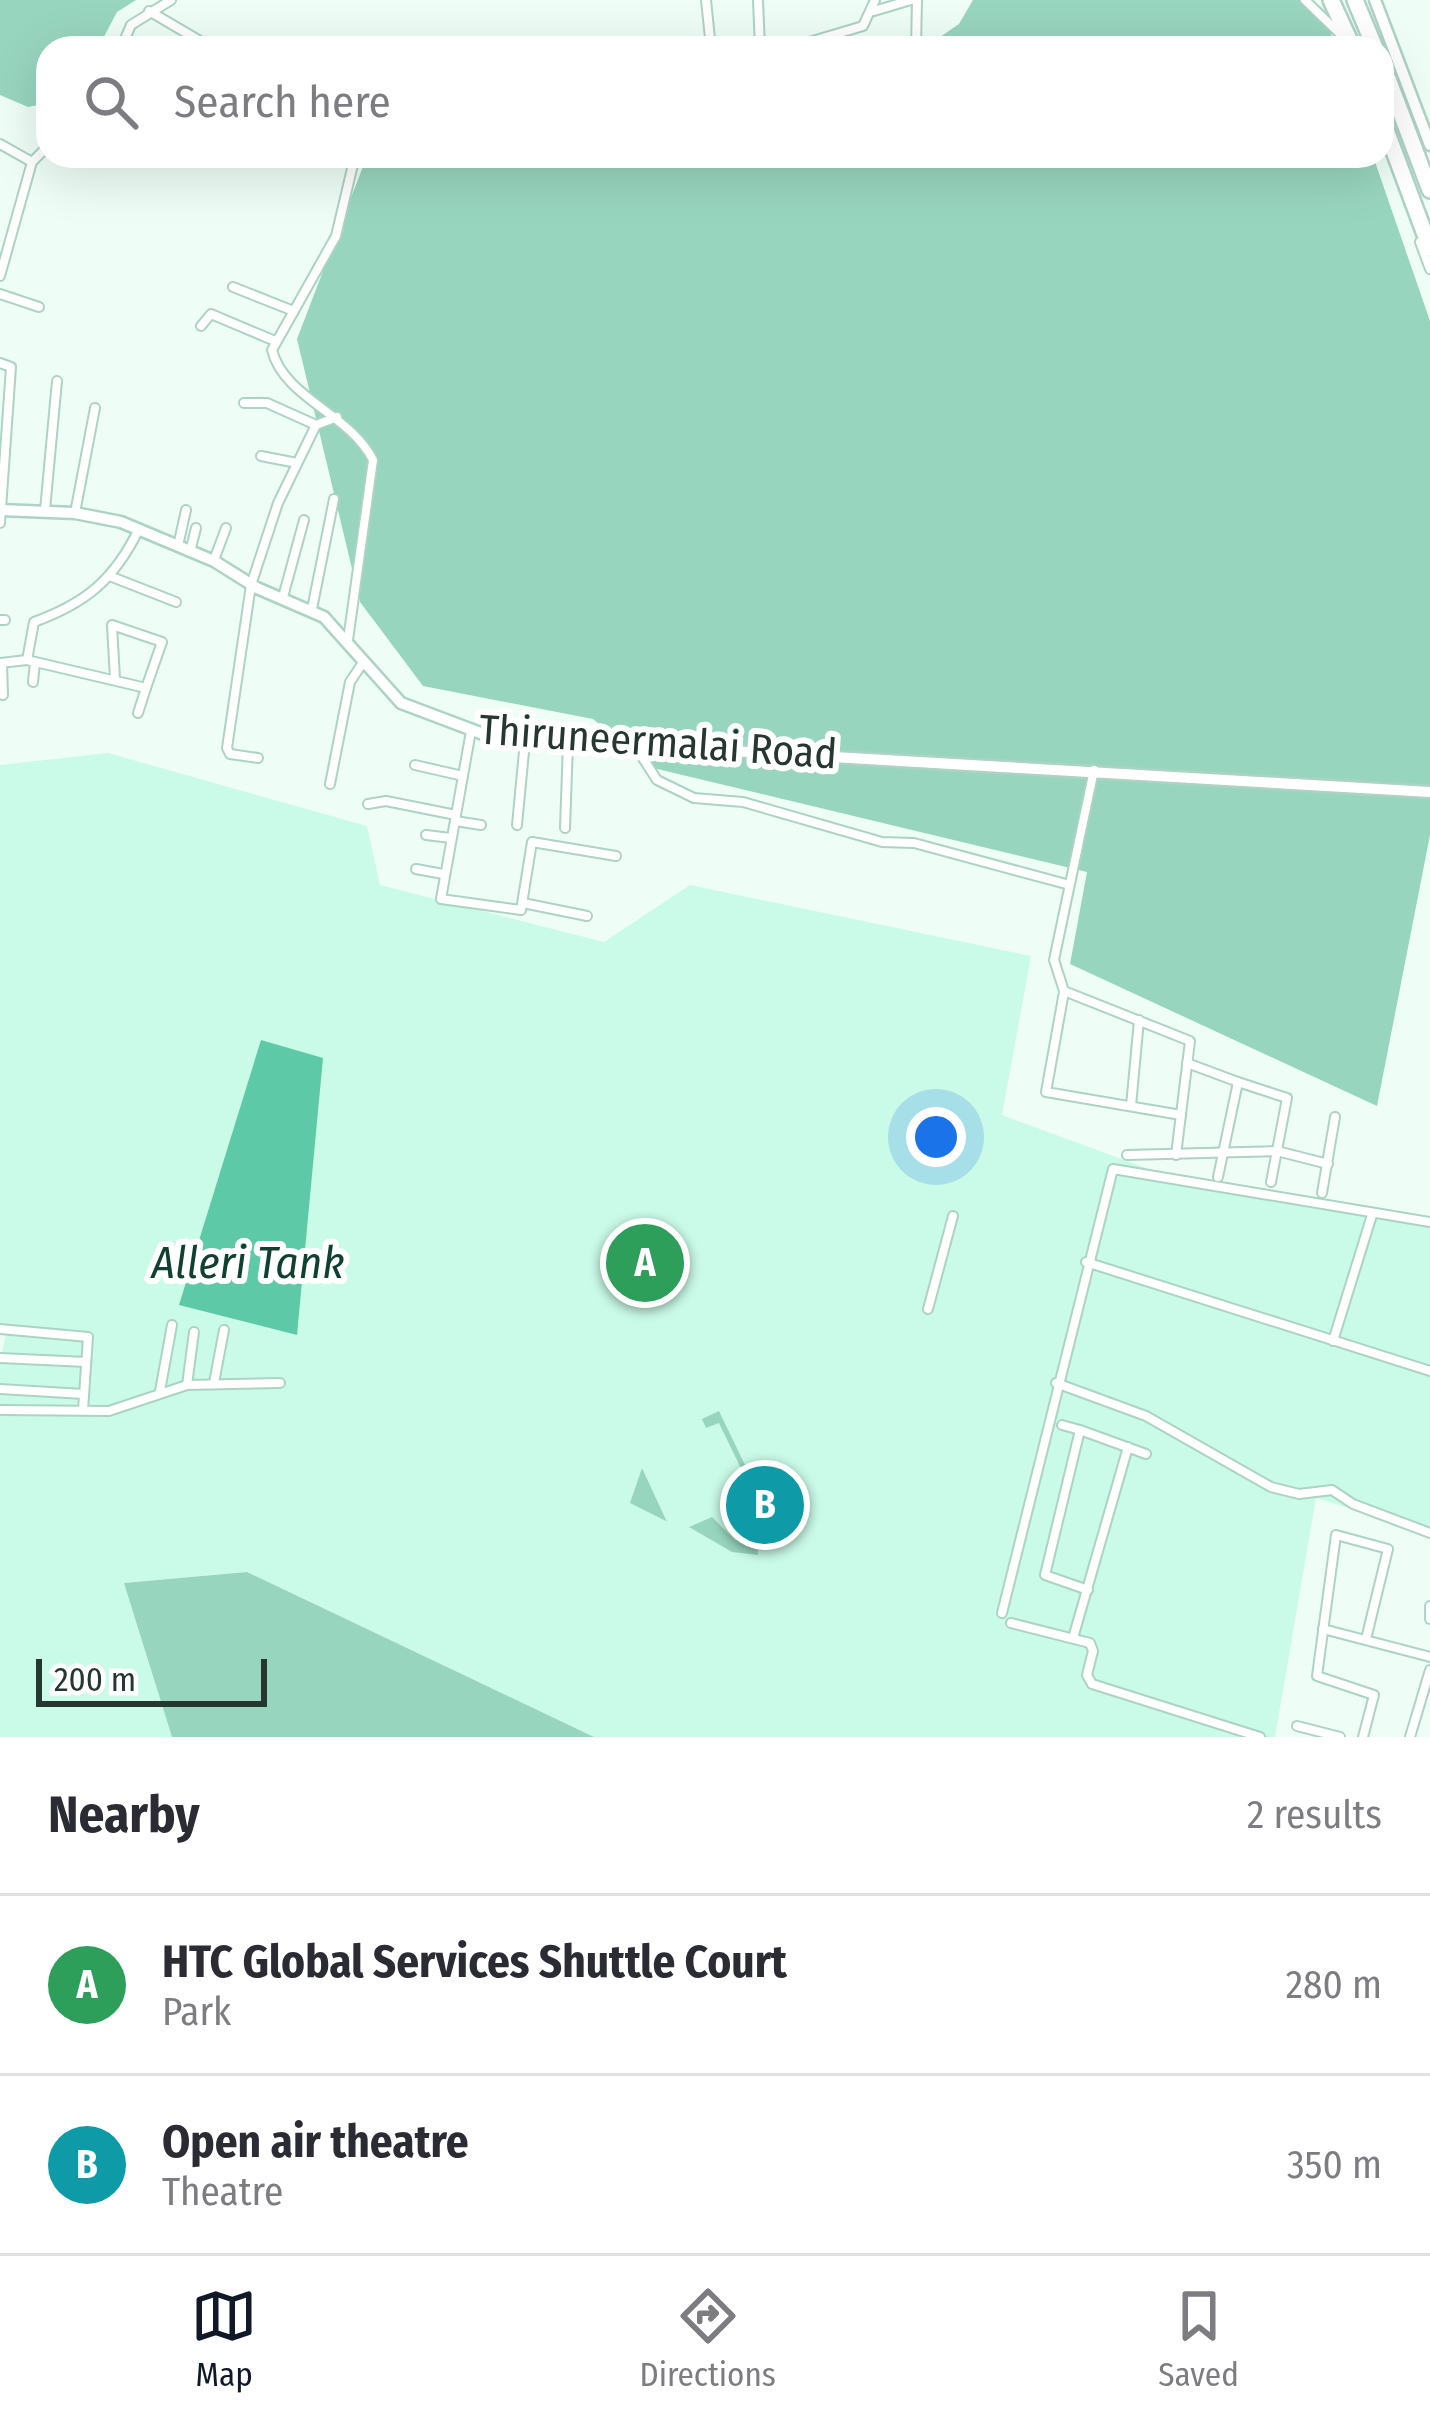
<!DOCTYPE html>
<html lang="en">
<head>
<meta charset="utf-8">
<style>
	:root { --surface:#fff; --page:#f2f2f3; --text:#2b2b33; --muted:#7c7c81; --line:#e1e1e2; --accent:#111827 }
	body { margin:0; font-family:"Fira Sans Condensed",sans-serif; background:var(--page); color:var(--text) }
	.scale { position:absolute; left:36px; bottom:30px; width:231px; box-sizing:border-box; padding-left:12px; border:6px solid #263630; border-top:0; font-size:33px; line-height:42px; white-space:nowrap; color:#263630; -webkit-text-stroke:9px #fff; paint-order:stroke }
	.you { position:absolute; left:936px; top:1137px; width:42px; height:42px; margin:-30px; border:9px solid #fff; border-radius:50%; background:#1a73e8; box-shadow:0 0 0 18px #1a73e833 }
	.badge { display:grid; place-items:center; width:78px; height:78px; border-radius:50%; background:var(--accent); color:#fff; font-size:39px; font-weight:700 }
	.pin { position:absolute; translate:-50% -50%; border:6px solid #fff; box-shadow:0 3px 12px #0006 }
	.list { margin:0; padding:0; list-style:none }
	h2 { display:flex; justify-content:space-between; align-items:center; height:156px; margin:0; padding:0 48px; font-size:51px }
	h2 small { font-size:39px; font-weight:400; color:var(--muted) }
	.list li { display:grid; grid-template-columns:78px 1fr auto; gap:36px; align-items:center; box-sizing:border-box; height:180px; padding:0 48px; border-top:3px solid var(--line) }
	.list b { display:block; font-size:45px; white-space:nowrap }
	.list p { margin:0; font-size:39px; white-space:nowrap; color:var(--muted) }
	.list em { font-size:39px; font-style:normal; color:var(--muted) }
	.icon { flex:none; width:66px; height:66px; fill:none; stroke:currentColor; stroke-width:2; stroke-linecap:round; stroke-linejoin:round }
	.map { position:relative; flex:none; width:1430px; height:1737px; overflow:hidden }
	.search { position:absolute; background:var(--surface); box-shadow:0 12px 48px #0002; left:36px; right:36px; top:36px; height:132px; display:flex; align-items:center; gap:30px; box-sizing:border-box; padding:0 42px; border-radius:36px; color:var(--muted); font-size:45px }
	.sheet { height:516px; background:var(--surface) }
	nav { display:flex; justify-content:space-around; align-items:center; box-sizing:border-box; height:168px; border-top:3px solid var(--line); background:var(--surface); font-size:33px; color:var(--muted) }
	nav a { display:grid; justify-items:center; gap:6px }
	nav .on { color:var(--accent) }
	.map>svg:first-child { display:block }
	.built { fill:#cafbe8 }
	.green { fill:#98d5bf }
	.water { fill:#5ec9a7 }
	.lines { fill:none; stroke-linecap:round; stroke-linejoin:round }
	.street-casing { stroke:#acd3c4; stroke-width:12 }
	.secondary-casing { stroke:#acd3c4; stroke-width:15 }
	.highway-casing { stroke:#acd3c4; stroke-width:20 }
	.street { stroke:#fff; stroke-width:8 }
	.secondary { stroke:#fff; stroke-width:10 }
	.highway { stroke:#fff; stroke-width:15 }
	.labels { text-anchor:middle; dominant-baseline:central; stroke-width:12; stroke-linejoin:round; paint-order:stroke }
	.street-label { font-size:42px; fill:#263630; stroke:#fff }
	.water-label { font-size:45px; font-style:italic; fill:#104032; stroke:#fff }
</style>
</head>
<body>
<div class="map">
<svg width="1430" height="1737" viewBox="0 0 1430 1737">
	<rect width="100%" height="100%" fill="#eefef7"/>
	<!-- built -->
	<path class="built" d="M 108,753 L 367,826 L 380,885 L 604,942 L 690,885 L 1031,956 L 1002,1115 L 1168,1176 L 1430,1220 L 1430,1533 L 1316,1498 L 1275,1737 L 594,1737 L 247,1572 L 125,1583 L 172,1737 L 0,1737 L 0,1361 L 7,1330 L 0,1329 L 0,765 Z"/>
	<!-- green -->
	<g class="green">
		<path d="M 0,0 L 136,0 L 117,12 L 98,48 L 48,48 L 48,103 L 28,107 L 0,95 Z"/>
		<path d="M 973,0 L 1306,0 L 1322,8 L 1336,48 L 924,48 L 959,24 Z"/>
		<path d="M 367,156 L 1373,156 L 1430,321 L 1430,835 L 1377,1106 L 1070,964 L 1087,872 L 653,768 L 593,719 L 423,686 L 360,602 L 297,339 Z"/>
		<path d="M 719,1411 L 758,1492 L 730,1506 L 728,1501 L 751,1489 L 719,1423 L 706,1428 L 702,1419 Z"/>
		<path d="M 642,1468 L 667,1522 L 668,1522 L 630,1503 Z"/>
		<path d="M 712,1517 L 735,1540 L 758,1546 L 758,1555 L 732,1552 L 689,1527 Z"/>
		<path d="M 247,1572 L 594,1737 L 172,1737 L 124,1583 Z"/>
	</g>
	<!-- water -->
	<path class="water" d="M 261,1040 L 323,1058 L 297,1335 L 179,1305 Z"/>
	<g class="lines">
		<defs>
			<g id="street">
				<path d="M 706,0 L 711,48"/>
				<path d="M 758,0 L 760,48"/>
				<path d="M 1305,0 L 1342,36"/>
				<path d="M 149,11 L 212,48"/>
				<path d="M 874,11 L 911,0"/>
				<path d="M 121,48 L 131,25 L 171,0"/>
				<path d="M 789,48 L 863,26 L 875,0"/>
				<path d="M 916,48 L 917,0"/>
				<path d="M 0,144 L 32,162"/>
				<path d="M 1420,242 L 1430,269"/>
				<path d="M 0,276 L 32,162 L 48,146"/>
				<path d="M 233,287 L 291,310"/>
				<path d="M 0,294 L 39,307"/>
				<path d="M 201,326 L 211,314 L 275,341"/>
				<path d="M 0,363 L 11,367 L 0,523"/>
				<path d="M 244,403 L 267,403 L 316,425"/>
				<path d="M 261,456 L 297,463"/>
				<path d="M 45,510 L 57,381"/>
				<path d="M 75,513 L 95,408"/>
				<path d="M 178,546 L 186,510"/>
				<path d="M 190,552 L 196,528"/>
				<path d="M 214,560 L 226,528"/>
				<path d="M 112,577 L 176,602"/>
				<path d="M 283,597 L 304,520"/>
				<path d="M 312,609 L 334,499"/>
				<path d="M 0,620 L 5,620"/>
				<path d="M 348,640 L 373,460 C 349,413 284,398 272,350 L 336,236 L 355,156"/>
				<path d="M 27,660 L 34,622 C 86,603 114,580 139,529"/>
				<path d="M 0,663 L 27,660 L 146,688 L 162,642 L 112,625 L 115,679"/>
				<path d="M 2,663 L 3,695"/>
				<path d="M 33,682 L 35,662"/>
				<path d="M 138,713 L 146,688"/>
				<path d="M 471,731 L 441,899 L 521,910 L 532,842 L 616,856"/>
				<path d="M 635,746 L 657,780 L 694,798 L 743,802 L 882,842 L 914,843 L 1066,884"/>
				<path d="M 258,758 L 230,754 L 227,748 L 251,585 L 278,503 L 316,425 L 337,417"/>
				<path d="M 415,765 L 463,776"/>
				<path d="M 1094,770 L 1054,960 L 1064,991 L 1190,1041 L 1176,1155"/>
				<path d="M 330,784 L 350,682 L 362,664"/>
				<path d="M 368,804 L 386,801 L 456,815"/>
				<path d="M 455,821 L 481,825"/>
				<path d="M 517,825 L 525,741"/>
				<path d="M 565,828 L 568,743"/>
				<path d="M 426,835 L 451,838"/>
				<path d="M 416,869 L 443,874"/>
				<path d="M 523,903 L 587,916"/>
				<path d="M 1064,992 L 1046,1092 L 1181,1115"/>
				<path d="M 1187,1063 L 1238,1082 L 1218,1177"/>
				<path d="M 1238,1082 L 1287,1098 L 1271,1182"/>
				<path d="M 1131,1106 L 1139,1020"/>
				<path d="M 1127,1155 L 1277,1151 L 1328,1164"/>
				<path d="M 1322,1193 L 1335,1117"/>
				<path d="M 1086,1262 L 1430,1371"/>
				<path d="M 928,1309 L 953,1216"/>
				<path d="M 0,1329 L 88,1337 L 83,1410"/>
				<path d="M 1333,1341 L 1372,1215"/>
				<path d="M 0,1358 L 86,1362"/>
				<path d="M 214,1383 L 224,1330"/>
				<path d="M 1056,1383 L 1146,1416 L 1271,1487 L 1299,1494 L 1332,1490 L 1353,1504 L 1430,1533"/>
				<path d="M 187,1385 L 194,1332"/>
				<path d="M 0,1389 L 84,1394"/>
				<path d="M 160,1391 L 172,1325"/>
				<path d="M 0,1410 L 109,1411 L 187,1385 L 280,1383"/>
				<path d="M 1062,1425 L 1080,1430"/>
				<path d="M 1088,1590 L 1045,1575 L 1080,1430 L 1146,1454"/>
				<path d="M 1430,1606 L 1430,1619"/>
				<path d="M 1002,1613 L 1113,1169 L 1430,1222"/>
				<path d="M 1011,1623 L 1090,1643 L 1093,1651 L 1087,1675 L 1092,1684 L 1260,1737"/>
				<path d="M 1323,1629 L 1430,1657"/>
				<path d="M 1073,1638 L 1128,1447"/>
				<path d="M 1297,1726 L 1340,1737"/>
				<path d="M 1363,1737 L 1374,1695 L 1317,1676 L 1336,1535 L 1388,1549 L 1366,1639"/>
				<path d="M 1410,1737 L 1430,1670"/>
			</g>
			<g id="secondary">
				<path d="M 1375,0 L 1430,145"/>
				<path d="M 0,510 L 75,513 L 121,522 L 214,561 L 257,588 L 324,617 L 401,703 L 491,737 L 1430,792"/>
			</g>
			<g id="highway">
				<path d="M 1331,0 L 1353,48"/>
				<path d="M 1355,0 L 1375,48"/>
				<path d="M 1382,63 L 1430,190"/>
				<path d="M 1382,119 L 1430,248"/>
			</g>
		</defs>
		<!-- street casing -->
		<use href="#street" class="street-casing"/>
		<!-- secondary casing -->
		<use href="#secondary" class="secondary-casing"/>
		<!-- highway casing -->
		<use href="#highway" class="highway-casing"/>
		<!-- street -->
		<use href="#street" class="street"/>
		<!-- secondary -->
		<use href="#secondary" class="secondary"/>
		<!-- highway -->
		<use href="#highway" class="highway"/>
	</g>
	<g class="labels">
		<!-- street labels -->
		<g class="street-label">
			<text transform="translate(658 742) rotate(4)">Thiruneermalai Road</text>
		</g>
		<!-- water labels -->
		<g class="water-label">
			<text x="248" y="1263">Alleri Tank</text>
		</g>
	</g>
</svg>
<div class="scale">200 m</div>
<div class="you"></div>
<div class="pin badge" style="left:645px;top:1263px;background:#2e9e5b">A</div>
<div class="pin badge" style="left:765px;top:1505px;background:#0f9aa8">B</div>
<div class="search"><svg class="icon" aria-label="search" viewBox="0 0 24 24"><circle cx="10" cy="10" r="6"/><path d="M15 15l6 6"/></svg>Search here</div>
</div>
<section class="sheet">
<h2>Nearby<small>2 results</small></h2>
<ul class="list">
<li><span class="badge" style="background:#2e9e5b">A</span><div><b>HTC Global Services Shuttle Court</b><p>Park</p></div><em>280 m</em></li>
<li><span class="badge" style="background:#0f9aa8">B</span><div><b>Open air theatre</b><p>Theatre</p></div><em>350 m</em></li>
</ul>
</section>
<nav>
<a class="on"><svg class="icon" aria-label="map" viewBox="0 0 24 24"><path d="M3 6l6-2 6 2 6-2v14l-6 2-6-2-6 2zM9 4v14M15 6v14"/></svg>Map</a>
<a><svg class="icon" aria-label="directions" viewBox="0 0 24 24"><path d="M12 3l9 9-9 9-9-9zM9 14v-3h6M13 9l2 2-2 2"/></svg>Directions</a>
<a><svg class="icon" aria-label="saved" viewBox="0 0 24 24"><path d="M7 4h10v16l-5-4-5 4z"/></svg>Saved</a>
</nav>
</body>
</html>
